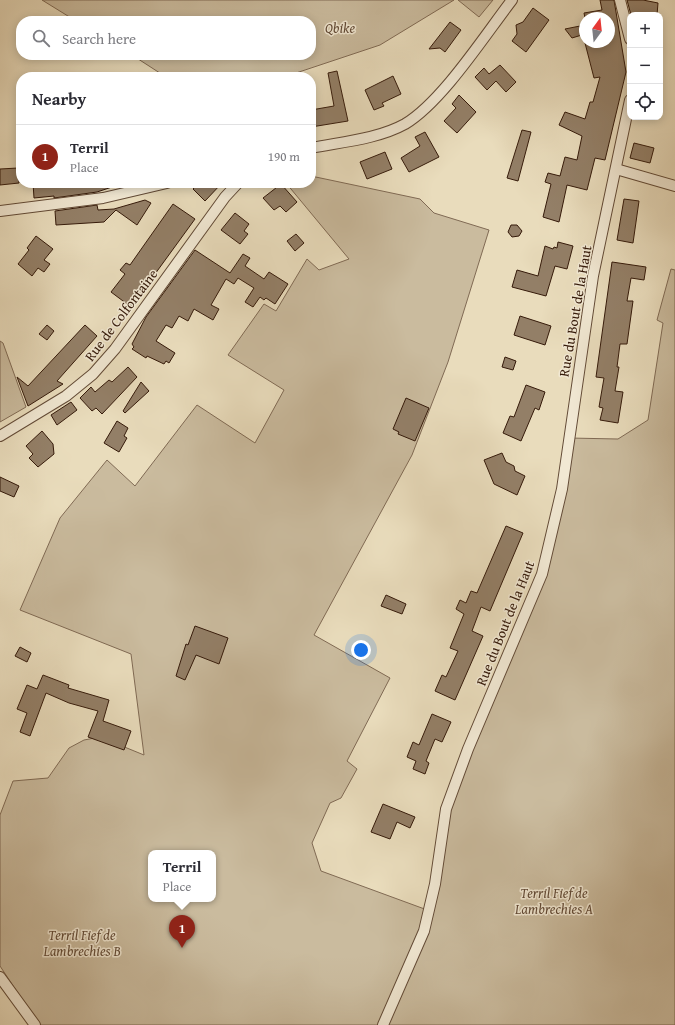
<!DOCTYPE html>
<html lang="en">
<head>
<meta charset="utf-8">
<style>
	:root { --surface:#fff; --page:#f2f2f3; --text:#2b2b33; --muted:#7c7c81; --line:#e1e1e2; --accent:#8f2418 }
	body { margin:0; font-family:"Gentium Book Plus",serif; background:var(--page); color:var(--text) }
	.controls { position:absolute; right:12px; top:12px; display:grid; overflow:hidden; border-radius:8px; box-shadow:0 2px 10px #0003 }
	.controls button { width:36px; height:36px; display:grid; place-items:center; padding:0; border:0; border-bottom:1px solid var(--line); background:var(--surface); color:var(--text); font:20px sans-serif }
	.compass { position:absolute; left:579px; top:12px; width:36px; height:36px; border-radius:50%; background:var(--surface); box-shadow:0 2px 10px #0003; rotate:15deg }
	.you { position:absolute; left:361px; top:650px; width:14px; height:14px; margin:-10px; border:3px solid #fff; border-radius:50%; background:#1a73e8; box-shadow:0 0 0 6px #1a73e833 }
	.badge { display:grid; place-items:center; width:26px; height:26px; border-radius:50%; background:var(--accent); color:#fff; font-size:13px; font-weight:700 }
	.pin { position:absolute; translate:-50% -33px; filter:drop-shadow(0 1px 2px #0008) }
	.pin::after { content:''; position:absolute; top:21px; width:14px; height:12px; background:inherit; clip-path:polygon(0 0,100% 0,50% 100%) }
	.popup { position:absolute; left:148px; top:850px; width:68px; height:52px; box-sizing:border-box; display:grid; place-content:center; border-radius:8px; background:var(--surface); filter:drop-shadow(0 1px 3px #0005); font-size:13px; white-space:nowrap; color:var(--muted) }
	.popup b { font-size:15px; color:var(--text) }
	.popup::after { content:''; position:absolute; left:50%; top:100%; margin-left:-8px; border:8px solid transparent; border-top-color:var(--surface) }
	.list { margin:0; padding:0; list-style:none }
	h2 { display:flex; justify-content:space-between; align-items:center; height:52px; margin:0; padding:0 16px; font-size:17px }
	h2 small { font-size:13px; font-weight:400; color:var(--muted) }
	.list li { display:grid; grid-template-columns:26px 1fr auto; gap:12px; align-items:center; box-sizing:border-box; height:64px; padding:0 16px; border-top:1px solid var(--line) }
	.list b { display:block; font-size:15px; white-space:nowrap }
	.list p { margin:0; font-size:13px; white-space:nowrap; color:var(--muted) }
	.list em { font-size:13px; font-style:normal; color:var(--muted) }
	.icon { flex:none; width:22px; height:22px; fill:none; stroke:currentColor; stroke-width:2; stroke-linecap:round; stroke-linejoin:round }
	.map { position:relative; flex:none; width:675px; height:1025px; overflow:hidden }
	.search { position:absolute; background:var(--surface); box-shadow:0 2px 10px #0003; left:16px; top:16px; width:300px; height:44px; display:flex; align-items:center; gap:10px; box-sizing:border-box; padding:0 14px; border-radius:16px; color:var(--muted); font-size:15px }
	.panel { position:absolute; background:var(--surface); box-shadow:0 2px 10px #0003; left:16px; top:72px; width:300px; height:116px; border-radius:16px }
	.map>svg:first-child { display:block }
	.green { fill:#cabb9e; stroke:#806a54; fill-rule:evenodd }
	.building { fill:#937f67; stroke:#351a0a }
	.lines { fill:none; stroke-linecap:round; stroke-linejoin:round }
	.street-casing { stroke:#624a36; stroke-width:12 }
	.street { stroke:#f1e8d3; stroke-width:10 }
	.labels { text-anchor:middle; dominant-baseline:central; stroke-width:3; stroke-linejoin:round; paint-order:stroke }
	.park-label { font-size:14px; font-style:italic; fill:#624a36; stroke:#f1e8d3 }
	.street-label { font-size:14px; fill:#351a0a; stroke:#f1e8d3 }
</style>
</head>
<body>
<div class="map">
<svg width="675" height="1025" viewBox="0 0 675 1025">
	<rect width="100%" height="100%" fill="#e9dcbc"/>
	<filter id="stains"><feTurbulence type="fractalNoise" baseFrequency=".005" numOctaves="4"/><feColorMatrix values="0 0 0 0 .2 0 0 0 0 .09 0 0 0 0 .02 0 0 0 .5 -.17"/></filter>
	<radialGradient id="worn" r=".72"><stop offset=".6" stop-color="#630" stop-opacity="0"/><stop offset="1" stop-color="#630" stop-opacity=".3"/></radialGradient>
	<!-- green -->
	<g class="green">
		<path d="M 42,0 L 454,0 L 380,45 L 284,77 L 166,77 L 132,55 L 311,55 L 311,21 L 76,21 Z"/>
		<path d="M 458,0 L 493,0 L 479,17 Z"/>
		<path d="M 311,176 L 420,199 L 434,213 L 489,230 L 448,362 L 412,455 L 314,635 L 390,678 L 347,761 L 357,769 L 341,798 L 330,803 L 312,843 L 321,871 L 430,911 L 446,809 L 542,574 L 569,438 L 618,439 L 648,420 L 663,323 L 657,320 L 671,269 L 675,270 L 675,1025 L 39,1025 L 0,966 L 0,815 L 13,781 L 48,778 L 69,748 L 84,740 L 100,737 L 144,755 L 131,654 L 20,610 L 60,518 L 107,460 L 135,486 L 197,405 L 255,443 L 284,390 L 228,355 L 264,304 L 276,311 L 307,259 L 319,270 L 349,259 L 286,183 L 311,183 ZM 151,853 L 213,853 L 213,899 L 151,899 Z"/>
		<path d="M 0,341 L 3,343 L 26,407 L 0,422 Z"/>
	</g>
	<!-- building -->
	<g class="building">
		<path d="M 600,0 L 614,0 L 626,72 L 605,160 L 595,158 L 587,190 L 567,185 L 559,222 L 543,217 L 551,184 L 545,182 L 548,173 L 560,176 L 565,157 L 577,160 L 582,136 L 559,125 L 565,112 L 585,119 L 590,102 L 593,102 L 600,77 L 594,78 L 585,43 L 609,42 L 609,18 L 585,18 L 584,13 L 602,10 Z"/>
		<path d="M 627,0 L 643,0 L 658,3 L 657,15 L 631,15 Z"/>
		<path d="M 533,8 L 549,20 L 526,52 L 512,41 L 517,34 L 516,25 L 523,22 Z"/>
		<path d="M 450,22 L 461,30 L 445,52 L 440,48 L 429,49 Z"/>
		<path d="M 585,25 L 585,34 L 572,38 L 565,29 Z"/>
		<path d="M 500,65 L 516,82 L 506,92 L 496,81 L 487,90 L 475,77 L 484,68 L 489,74 Z"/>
		<path d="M 337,71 L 348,121 L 311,127 L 311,110 L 334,106 L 328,73 Z"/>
		<path d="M 393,76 L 401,94 L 382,103 L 384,106 L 374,110 L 365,90 Z"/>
		<path d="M 459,95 L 476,112 L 457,133 L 444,121 L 456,108 L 452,104 Z"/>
		<path d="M 522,130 L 531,132 L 518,181 L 507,178 Z"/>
		<path d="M 425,132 L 439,157 L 409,172 L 401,158 L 420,146 L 415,137 Z"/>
		<path d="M 634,143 L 654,148 L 650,163 L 630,158 Z"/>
		<path d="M 385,152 L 392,169 L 367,179 L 360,162 Z"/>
		<path d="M 18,168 L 19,183 L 0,185 L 0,169 Z"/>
		<path d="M 33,183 L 115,183 L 115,186 L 97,192 L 54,198 L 54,196 L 34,198 Z"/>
		<path d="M 199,183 L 222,183 L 205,201 L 193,189 Z"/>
		<path d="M 281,184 L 297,202 L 286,212 L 280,206 L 274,210 L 263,198 Z"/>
		<path d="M 624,199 L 639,201 L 633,243 L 617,240 Z"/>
		<path d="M 145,200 L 151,203 L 137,225 L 116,210 L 104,222 L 56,225 L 55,211 L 97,205 L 98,210 L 114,209 Z"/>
		<path d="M 173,204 L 195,219 L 131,307 L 111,292 L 125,274 L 120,270 L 126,263 L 130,265 Z"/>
		<path d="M 235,213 L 249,224 L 244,231 L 248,234 L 240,244 L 221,230 Z"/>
		<path d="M 511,225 L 517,225 L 522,231 L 519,236 L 512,237 L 508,232 Z"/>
		<path d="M 296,234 L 304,243 L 295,251 L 287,241 Z"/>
		<path d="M 36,236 L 53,249 L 44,260 L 50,264 L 44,272 L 38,268 L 32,276 L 18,264 L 29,250 L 27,248 Z"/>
		<path d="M 558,242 L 573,246 L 567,269 L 555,266 L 546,296 L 512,287 L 517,270 L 538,276 L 545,246 L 553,249 L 554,247 L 557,248 Z"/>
		<path d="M 195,250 L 230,273 L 243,254 L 250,258 L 245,266 L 264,279 L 269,272 L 288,284 L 275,304 L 266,298 L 264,300 L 260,297 L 253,307 L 245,302 L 254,288 L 238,278 L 234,284 L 226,279 L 211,305 L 219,309 L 213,320 L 194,309 L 188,321 L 179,316 L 172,328 L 166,325 L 156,341 L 175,353 L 169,363 L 166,361 L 164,364 L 147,356 L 146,358 L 132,349 L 134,347 L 132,344 L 146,317 Z"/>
		<path d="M 612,262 L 646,267 L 644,280 L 631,278 L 627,301 L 633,301 L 627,344 L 620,344 L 617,367 L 619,367 L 615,391 L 623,392 L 618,423 L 600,420 L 603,408 L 599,407 L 604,378 L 596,377 Z"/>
		<path d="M 520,316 L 551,326 L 545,345 L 514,335 Z"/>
		<path d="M 47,325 L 54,331 L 47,340 L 39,334 Z"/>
		<path d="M 85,325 L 97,336 L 57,381 L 63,384 L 28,406 L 17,377 L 28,386 Z"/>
		<path d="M 505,357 L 516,361 L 513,370 L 502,367 Z"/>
		<path d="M 128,367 L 137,377 L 102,414 L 96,408 L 92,411 L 80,398 L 91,387 L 95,392 L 109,380 L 112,382 Z"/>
		<path d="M 141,382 L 149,391 L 125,413 L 123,411 Z"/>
		<path d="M 526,385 L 545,392 L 539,410 L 535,408 L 521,441 L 503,433 L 510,416 L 514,417 Z"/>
		<path d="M 406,398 L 429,408 L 415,441 L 398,434 L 399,432 L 393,429 Z"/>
		<path d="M 71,402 L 77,410 L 57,425 L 51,415 Z"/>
		<path d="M 117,421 L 128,428 L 124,436 L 127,438 L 119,452 L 104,443 Z"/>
		<path d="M 42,431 L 53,444 L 54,454 L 38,467 L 29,458 L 33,454 L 26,446 Z"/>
		<path d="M 502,453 L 506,462 L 514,466 L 515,471 L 525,476 L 517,495 L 494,484 L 484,460 Z"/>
		<path d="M 0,477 L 19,486 L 14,497 L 0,491 Z"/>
		<path d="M 506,526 L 523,533 L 490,611 L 481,607 L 472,631 L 483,636 L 455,700 L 435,691 L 442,675 L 446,677 L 458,651 L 450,648 L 464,614 L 456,609 L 460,600 L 466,603 L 471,591 L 477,593 Z"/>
		<path d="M 386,595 L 406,604 L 402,614 L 381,606 Z"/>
		<path d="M 195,626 L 228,638 L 219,664 L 196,655 L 185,680 L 176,676 L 186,644 L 188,645 Z"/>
		<path d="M 20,647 L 31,653 L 27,662 L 15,656 Z"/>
		<path d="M 43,675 L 69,685 L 68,688 L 109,700 L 103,721 L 131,731 L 124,750 L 88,737 L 98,711 L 69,703 L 46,693 L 30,736 L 20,732 L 27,713 L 17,709 L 27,685 L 37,689 Z"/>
		<path d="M 432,714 L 451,722 L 442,742 L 435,739 L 426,761 L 429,763 L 425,774 L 413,769 L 416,761 L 407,757 L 413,742 L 419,745 Z"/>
		<path d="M 383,804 L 415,817 L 410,828 L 397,822 L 390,839 L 371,832 Z"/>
	</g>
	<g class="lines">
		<defs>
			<g id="street">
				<path d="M 620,0 L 630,39"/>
				<path d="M 311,148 C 341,142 378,139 405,124 C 442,102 485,35 512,0"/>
				<path d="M 616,169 L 675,186"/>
				<path d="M 0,211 L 103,198 L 167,183"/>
				<path d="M 0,436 L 66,396 L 93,374 L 115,349 L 225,197 L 238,183"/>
				<path d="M 0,977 L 35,1025"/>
				<path d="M 383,1025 L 424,931 L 435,884 L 446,809 L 468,749 L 542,574 L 562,489 L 593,276 L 630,100"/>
			</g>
		</defs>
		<!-- street casing -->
		<use href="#street" class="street-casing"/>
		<!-- street -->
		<use href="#street" class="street"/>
	</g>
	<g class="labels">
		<!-- park labels -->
		<g class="park-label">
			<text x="340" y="28">Qbike</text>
			<text x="554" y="893">Terril Fief de<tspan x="554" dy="16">Lambrechies A</tspan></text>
			<text x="82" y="935">Terril Fief de<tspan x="82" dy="16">Lambrechies B</tspan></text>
		</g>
		<!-- street labels -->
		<g class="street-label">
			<text transform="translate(575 311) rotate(-80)">Rue du Bout de la Haut</text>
			<text transform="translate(121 315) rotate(-53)">Rue de Colfontaine</text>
			<text transform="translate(505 623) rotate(-68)">Rue du Bout de la Haut</text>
		</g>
	</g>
	<rect width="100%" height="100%" filter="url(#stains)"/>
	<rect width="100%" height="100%" fill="url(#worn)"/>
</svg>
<div class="controls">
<button>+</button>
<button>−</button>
<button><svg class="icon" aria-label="locate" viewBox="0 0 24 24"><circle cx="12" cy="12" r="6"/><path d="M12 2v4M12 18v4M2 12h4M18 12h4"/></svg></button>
</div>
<svg class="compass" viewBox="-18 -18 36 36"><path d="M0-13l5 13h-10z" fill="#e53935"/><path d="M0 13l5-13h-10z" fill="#7c7c81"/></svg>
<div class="you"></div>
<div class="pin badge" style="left:182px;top:948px">1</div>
<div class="popup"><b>Terril</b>Place</div>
<div class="search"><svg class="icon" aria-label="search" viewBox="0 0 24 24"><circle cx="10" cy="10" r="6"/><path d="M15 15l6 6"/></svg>Search here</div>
<section class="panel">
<h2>Nearby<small></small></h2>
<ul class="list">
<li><span class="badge">1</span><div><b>Terril</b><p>Place</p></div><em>190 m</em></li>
</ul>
</section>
</div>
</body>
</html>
